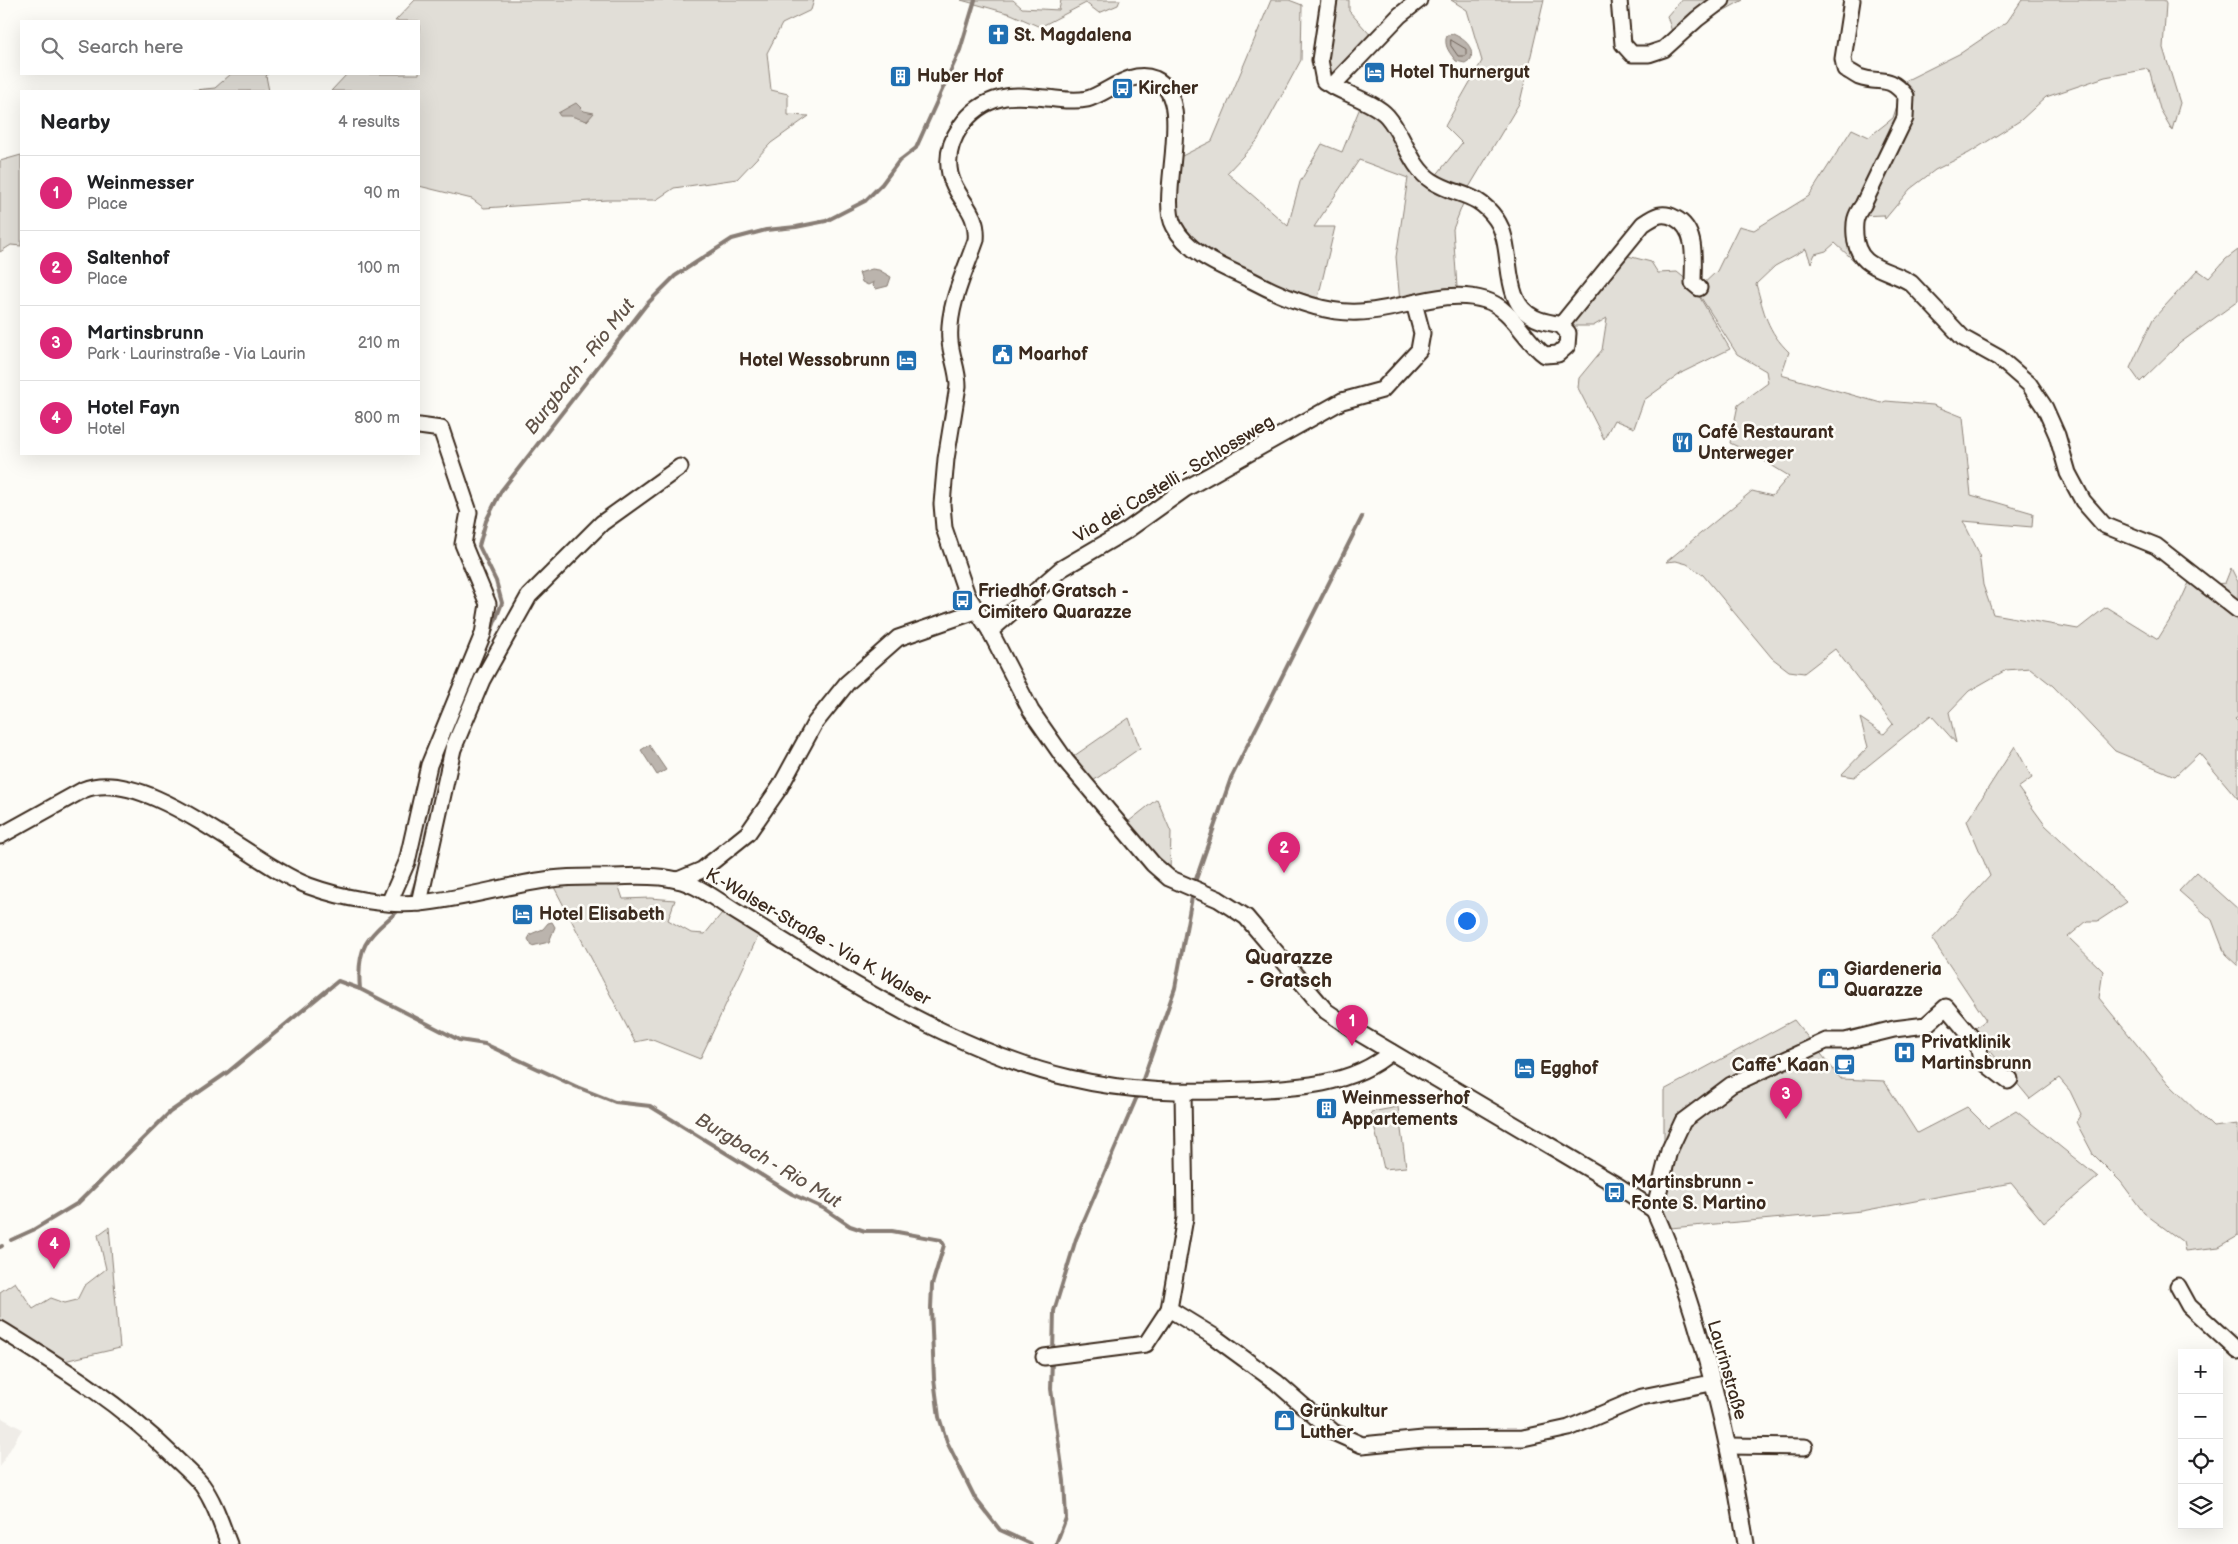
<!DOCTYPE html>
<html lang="en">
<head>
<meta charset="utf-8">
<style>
	:root { --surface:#fff; --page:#f2f2f2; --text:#202124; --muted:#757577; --line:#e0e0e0; --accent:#db2777 }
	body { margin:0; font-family:"Balsamiq Sans",sans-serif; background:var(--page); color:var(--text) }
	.controls { position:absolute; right:15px; bottom:15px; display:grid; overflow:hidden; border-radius:0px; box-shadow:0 5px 20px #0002 }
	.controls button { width:45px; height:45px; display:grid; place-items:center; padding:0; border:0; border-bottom:1px solid var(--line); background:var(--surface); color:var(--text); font:25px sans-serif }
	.you { position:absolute; left:1466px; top:920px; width:18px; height:18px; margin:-12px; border:4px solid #fff; border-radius:50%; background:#1a73e8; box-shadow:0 0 0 8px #1a73e833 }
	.badge { display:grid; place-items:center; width:32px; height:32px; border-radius:50%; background:var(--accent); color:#fff; font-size:16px; font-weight:700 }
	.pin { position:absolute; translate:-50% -41px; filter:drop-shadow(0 1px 2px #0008) }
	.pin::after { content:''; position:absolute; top:26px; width:18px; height:15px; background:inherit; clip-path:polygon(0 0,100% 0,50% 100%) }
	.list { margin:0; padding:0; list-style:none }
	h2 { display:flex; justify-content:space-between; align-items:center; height:65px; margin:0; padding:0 20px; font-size:21px }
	h2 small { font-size:16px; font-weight:400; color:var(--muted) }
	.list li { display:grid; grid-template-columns:32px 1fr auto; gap:15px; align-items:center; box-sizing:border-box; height:75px; padding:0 20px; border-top:1px solid var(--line) }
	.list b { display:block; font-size:19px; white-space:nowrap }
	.list p { margin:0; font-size:16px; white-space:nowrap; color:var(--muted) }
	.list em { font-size:16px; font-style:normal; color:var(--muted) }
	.icon { flex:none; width:28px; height:28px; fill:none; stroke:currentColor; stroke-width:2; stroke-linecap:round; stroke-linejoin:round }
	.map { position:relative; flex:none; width:2238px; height:1544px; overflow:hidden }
	.search { position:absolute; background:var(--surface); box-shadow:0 5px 20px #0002; left:20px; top:20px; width:400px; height:55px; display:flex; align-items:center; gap:12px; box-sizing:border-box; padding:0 18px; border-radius:0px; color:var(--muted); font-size:19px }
	.panel { position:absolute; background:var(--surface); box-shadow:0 5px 20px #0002; left:20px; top:90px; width:400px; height:365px; border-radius:0px }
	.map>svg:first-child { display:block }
	.built { fill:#efece7 }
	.green { fill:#e1ded7; stroke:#8e847a }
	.water { fill:#bbb4ad; stroke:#887d74 }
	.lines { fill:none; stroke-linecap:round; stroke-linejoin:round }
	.shore { stroke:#6e6157; stroke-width:1 }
	.stream { stroke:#887d74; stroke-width:4 }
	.street-casing { stroke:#3b2a1e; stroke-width:19 }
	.street { stroke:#fdfcf7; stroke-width:15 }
	.labels { text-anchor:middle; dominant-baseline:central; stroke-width:5; stroke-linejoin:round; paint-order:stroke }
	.poi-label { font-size:18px; font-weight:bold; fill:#3b2a1e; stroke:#fdfcf7; text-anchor:start }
	.street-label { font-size:18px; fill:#3b2a1e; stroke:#fdfcf7 }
	.water-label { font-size:19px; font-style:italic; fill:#615349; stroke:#fdfcf7 }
	.quarter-label { font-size:20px; font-weight:bold; fill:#3b2a1e; stroke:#fdfcf7 }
</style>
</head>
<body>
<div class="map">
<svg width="2238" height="1544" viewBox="0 0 2238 1544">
	<rect width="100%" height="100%" fill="#fdfcf7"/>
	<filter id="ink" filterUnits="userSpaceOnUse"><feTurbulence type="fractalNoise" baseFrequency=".02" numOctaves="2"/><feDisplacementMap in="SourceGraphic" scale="10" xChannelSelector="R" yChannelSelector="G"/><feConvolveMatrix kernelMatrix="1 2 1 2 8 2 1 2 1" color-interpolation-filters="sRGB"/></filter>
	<g filter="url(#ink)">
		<!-- built -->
		<path class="built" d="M 0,1417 L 22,1429 L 0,1467 Z"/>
		<!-- green -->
		<g class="green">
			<path d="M 415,0 L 814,0 L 811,10 L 782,24 L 767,53 L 771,90 L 788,94 L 788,115 L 809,116 L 771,143 L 737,179 L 674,188 L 656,200 L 607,200 L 484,208 L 472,199 L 419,186 L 419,91 L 331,91 L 347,74 L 419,74 L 419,21 L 395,21 Z"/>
			<path d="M 961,0 L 1013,0 L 1022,8 L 1059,10 L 1061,0 L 1120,0 L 1118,5 L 1099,13 L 1086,3 L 1040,27 L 1011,14 Z"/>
			<path d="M 1271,0 L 1289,0 L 1302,5 L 1301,60 L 1257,141 L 1227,173 L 1288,226 L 1300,182 L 1322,144 L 1342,152 L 1361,105 L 1383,116 L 1429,186 L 1464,201 L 1453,229 L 1457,287 L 1400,303 L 1396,257 L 1408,178 L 1359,160 L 1314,227 L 1335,227 L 1318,298 L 1248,276 L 1189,239 L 1177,220 L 1180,157 L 1212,141 Z"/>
			<path d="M 1333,0 L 1349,0 L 1349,11 L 1373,38 L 1332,80 L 1325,65 Z"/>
			<path d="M 1451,0 L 1544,0 L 1520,102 L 1468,189 L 1435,177 L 1462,143 L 1445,126 L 1482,61 L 1467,10 Z"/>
			<path d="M 1681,0 L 1743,0 L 1674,38 L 1667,16 Z"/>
			<path d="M 2022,0 L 2164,0 L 2166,4 L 2163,48 L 2180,103 L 2172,130 L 2160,109 L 2149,69 L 2105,77 L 2046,97 L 2021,120 L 1969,153 L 1935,170 L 1910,189 L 1885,219 L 1884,215 L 1859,216 L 1853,224 L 1868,262 L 1864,270 L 1835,243 L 1826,251 L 1815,254 L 1811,263 L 1806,249 L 1775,266 L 1756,284 C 1764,312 1767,331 1789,352 L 1781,375 L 1881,403 L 1886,401 L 1933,405 L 1963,417 L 1971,495 L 2033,513 L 2032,527 L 1963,521 L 1979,553 L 1983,585 L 1993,614 L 2078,629 L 2106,607 L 2158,639 L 2178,607 L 2192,576 L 2216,584 L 2225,583 L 2231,568 L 2238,582 L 2238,717 L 2235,719 L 2238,722 L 2238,799 L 2199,753 L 2175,776 L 2115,751 L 2053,686 L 2030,668 L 2006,670 L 1969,691 L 1949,712 L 1956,743 L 1931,715 L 1854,777 L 1841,775 L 1868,747 L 1860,718 L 1884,734 L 1893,724 L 1835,649 L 1804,673 L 1789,671 L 1772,658 L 1703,575 L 1687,564 L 1676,561 L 1666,562 L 1752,491 L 1772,496 L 1789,476 L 1753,454 L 1730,443 L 1738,405 L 1768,383 L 1766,371 L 1737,354 L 1700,296 L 1699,288 L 1717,271 L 1739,226 L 1754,230 L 1809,196 L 1852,129 L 1869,137 L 1893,118 L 1905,81 L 1961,53 L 2007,22 Z"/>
			<path d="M 231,74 L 268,74 L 266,76 L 269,91 L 184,91 L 215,88 Z"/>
			<path d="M 21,155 L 21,246 L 11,245 L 0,252 L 0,161 Z"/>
			<path d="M 2238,250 L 2238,301 L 2180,343 L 2140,382 L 2130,368 L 2153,319 L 2198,270 L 2209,278 L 2226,259 Z"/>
			<path d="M 1624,255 L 1651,262 L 1658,273 L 1677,272 L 1698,289 L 1699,296 L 1730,349 L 1683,372 L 1644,400 L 1634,428 L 1614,420 L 1604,439 L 1578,388 L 1579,378 L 1602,350 L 1607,318 L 1593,326 L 1569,326 Z"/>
			<path d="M 1129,718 L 1140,748 L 1093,781 L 1074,756 Z"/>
			<path d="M 2015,746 L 2032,778 L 2018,788 L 2045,825 L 2127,902 L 2098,921 L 2087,921 L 2068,937 L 2103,971 L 2099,998 L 2168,1083 L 2213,1127 L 2238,1124 L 2238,1236 L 2219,1247 L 2185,1251 L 2183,1242 L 2144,1213 L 2121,1182 L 2093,1154 L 2076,1122 L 2081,1114 L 2070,1091 L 2059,1078 L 2030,1099 L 1973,1030 L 1986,1020 L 1932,939 L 1990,876 L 1967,821 Z"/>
			<path d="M 1157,799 L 1171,832 L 1170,872 L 1128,822 Z"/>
			<path d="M 2197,872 L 2238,909 L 2238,966 L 2225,954 L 2212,920 L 2179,891 Z"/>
			<path d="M 617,881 L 623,899 L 650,898 L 675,900 L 668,920 L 691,933 L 705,934 L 722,913 L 759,934 L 700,1059 L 650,1039 L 635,1042 L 554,887 Z"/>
			<path d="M 1794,1020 L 1841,1079 L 1884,1081 L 1917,1133 L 1967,1107 L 1988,1128 L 2016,1111 L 2098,1177 L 2044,1223 L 2011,1183 L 1862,1211 L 1670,1228 L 1664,1215 L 1664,1090 Z"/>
			<path d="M 1398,1107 L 1406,1167 L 1384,1169 L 1371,1112 Z"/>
			<path d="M 109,1227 L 120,1348 L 64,1361 L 0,1320 L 0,1292 L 15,1282 L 33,1309 L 51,1298 L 65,1303 L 77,1300 L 84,1286 L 106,1269 L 98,1235 Z"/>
		</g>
		<!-- water -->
		<g class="water">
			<path d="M 1453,34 C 1464,39 1474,46 1471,59 L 1465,63 L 1456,61 C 1450,53 1443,46 1447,35 Z"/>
			<path d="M 576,103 L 584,111 L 594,113 L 587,121 L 571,116 L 560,116 L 558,113 Z"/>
			<path d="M 872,269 L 879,270 L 891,277 L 888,286 L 876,289 L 873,286 L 874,282 L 868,285 L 862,282 L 859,273 Z"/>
			<path d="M 649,745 L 666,770 L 657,775 L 641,750 Z"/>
			<path d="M 552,922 L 555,927 L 549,942 L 532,946 L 528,939 L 531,934 L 543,929 L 548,923 Z"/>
		</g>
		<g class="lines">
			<!-- shore -->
			<path class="shore" d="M 1451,40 L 1466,49 L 1466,56 L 1458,56 L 1451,46 Z"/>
			<!-- stream -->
			<g class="stream">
				<path d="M 454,727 L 502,603 L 496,581 L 479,546 L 486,521 L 501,491 L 646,305 L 675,276 L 732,239 L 766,230 L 796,227 L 826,221 L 865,201 L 882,184 L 899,161 L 916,148 L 960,50 L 975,0"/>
				<path d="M 1194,885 L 1231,778 L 1362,517"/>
				<path d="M 412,894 L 417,879"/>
				<path d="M 400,909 C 368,937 356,944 360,989 L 459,1040 L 485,1044 L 577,1087 L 615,1102 L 650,1106 L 792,1194 L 825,1209 L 850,1226 L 865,1231 L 892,1231 L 941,1240 L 944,1245 L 932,1285 L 931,1308 L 934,1379 L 939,1417 L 947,1442 L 975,1498 L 1000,1530 L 1031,1544"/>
				<path d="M 1141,1085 L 1175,988 L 1193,892"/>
				<path d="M 11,1240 L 33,1230 L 78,1203 L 170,1112 L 228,1072 L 338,981 L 360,989"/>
				<path d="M 0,1247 L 2,1246"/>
				<path d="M 1053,1353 L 1054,1311 L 1076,1239 L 1139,1092"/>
				<path d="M 1052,1360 L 1051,1389 L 1064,1481 L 1066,1518 L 1056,1544"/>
			</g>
			<defs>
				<g id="street">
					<path d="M 1329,0 L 1320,60 L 1324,81 C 1342,93 1375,102 1387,116 C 1404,135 1410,167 1432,181 C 1457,197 1476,191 1496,219 C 1516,247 1499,302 1535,318 C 1543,322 1553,323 1561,325"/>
					<path d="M 1619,0 L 1623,44 L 1632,54 L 1649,54 L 1664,49 L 1697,19 L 1722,0"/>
					<path d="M 1852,0 L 1843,59 L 1845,69 C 1850,71 1855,75 1859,77 C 1881,85 1887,73 1906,96 L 1905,118 L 1863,205 C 1855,216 1854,222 1855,235 C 1857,270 1888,268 1911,283 L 1963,338 L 1999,358 L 2029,384 L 2045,408 L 2057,435 L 2068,473 L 2083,501 L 2104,525 L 2156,546 L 2238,610"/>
					<path d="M 1332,86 L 1400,15 L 1419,0"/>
					<path d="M 1561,325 L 1568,333 L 1567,346 L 1558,354 L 1545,355 C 1524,340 1512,308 1485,300 C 1444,287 1401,311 1359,312 C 1323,314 1283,297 1251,280 C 1224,267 1188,254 1174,226 C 1157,195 1197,98 1155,79 C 1129,69 1109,93 1087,99 C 1074,102 1059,99 1046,98 C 1031,97 1015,94 1001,98 C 968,106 943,141 950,174 C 956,200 979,210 976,240 C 965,272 947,307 950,341 C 951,356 958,370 958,386 L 946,459 L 942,504 L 944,528 L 967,595 L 990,631 L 1031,711 L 1066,761 L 1153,864 L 1169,878 L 1218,899 L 1246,917 L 1326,1011 L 1354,1030 L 1618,1186 L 1654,1210"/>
					<path d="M 1561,325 L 1643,224 C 1655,216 1662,211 1675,218 C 1698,230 1693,261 1693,283 L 1699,288"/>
					<path d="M 990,631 L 1061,569 L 1126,531 L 1185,489 L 1342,401 L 1382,390 L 1419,350 L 1422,333 L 1414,303"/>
					<path d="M 0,836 L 83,790 C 145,764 251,864 309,886 C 342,898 384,906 420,903 C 464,899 507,885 551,879 C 571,876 593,877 614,877 C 634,876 658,875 677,880 C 696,884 716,899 733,910 C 762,928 792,946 822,965 C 896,1010 986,1059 1070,1078 C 1128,1092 1186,1093 1245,1090 C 1294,1088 1353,1086 1391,1052"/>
					<path d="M 678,880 L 702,870 L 748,833 L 780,787 L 815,723 L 847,683 L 898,638 L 976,611"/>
					<path d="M 389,903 L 407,862 L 429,765 L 483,634 L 488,604 L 463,544 L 469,512 L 441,429 L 419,426"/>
					<path d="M 419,903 L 453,749 L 482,680 L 529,596 L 602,523 L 680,467"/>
					<path d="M 1654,1210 L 1669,1151 L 1683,1121 L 1731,1085 L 1826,1041 L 1845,1041 L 1894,1029 L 1926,1025 L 1946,1007 L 1978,1045 L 1981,1060 L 2008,1081 L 2010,1079"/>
					<path d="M 1654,1210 C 1700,1313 1728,1434 1746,1544"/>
					<path d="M 2178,1286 L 2189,1306 L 2238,1351"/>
					<path d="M 1169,1309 L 1185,1218 L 1183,1093"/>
					<path d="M 0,1329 C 61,1367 121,1404 172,1455 C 182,1465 193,1474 202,1485 C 215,1503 221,1524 229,1544"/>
					<path d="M 1044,1357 L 1146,1344 L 1169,1309 L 1213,1336 L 1276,1382 L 1333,1432 L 1362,1445 L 1423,1439 L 1523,1438 L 1569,1428 L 1642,1397 L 1711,1383"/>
					<path d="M 1728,1446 L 1805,1447"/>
				</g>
			</defs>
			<!-- street casing -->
			<use href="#street" class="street-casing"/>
			<!-- street -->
			<use href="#street" class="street"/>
		</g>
	</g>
	<!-- icons -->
	<defs>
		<symbol id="church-square" viewBox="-11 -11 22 22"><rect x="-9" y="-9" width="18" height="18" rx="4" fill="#1f6fb2" stroke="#fdfcf7"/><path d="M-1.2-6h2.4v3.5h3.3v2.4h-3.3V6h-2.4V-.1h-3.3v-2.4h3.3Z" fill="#fff"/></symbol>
		<symbol id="hotel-square" viewBox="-11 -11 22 22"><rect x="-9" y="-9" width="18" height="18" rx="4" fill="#1f6fb2" stroke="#fdfcf7"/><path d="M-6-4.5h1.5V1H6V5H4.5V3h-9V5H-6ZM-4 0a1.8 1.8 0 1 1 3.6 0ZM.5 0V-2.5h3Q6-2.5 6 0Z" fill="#fff"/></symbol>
		<symbol id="building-square" viewBox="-11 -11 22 22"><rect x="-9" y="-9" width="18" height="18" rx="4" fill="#1f6fb2" stroke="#fdfcf7"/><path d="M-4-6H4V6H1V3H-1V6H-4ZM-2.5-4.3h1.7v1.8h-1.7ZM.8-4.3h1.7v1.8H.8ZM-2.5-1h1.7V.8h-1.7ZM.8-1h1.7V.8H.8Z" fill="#fff"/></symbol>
		<symbol id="bus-square" viewBox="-11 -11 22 22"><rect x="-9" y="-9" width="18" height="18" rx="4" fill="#1f6fb2" stroke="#fdfcf7"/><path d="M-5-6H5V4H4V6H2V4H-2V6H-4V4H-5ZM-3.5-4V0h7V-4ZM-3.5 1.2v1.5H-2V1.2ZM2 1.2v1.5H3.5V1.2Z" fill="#fff"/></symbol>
		<symbol id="civic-square" viewBox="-11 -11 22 22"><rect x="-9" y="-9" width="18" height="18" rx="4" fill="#1f6fb2" stroke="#fdfcf7"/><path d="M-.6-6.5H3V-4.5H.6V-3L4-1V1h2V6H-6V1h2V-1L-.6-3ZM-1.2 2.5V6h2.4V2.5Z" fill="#fff"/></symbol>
		<symbol id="restaurant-square" viewBox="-11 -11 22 22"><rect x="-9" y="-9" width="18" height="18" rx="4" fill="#1f6fb2" stroke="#fdfcf7"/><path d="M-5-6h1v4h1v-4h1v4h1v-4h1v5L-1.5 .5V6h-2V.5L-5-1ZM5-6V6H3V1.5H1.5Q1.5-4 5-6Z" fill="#fff"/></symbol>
		<symbol id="shop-square" viewBox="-11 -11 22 22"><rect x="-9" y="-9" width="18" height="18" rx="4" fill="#1f6fb2" stroke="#fdfcf7"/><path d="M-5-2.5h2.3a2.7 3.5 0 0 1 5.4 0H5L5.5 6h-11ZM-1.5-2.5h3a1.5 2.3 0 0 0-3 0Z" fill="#fff"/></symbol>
		<symbol id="hospital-square" viewBox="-11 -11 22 22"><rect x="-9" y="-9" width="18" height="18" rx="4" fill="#1f6fb2" stroke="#fdfcf7"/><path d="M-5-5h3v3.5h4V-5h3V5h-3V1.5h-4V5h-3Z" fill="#fff"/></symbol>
		<symbol id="cafe-square" viewBox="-11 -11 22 22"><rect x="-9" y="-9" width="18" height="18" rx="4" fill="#1f6fb2" stroke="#fdfcf7"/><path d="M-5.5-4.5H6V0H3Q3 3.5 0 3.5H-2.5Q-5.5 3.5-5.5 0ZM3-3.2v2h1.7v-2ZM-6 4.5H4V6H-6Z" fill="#fff"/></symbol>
	</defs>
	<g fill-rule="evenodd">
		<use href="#church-square" x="986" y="22" width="25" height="25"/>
		<use href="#hotel-square" x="1362" y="60" width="25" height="25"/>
		<use href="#building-square" x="888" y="64" width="25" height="25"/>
		<use href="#bus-square" x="1110" y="76" width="25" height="25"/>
		<use href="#civic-square" x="990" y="342" width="25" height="25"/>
		<use href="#hotel-square" x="894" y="348" width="25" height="25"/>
		<use href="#restaurant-square" x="1670" y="430" width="25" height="25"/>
		<use href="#bus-square" x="950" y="588" width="25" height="25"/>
		<use href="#hotel-square" x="510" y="902" width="25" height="25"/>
		<use href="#shop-square" x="1816" y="966" width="25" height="25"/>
		<use href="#hospital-square" x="1892" y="1040" width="25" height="25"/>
		<use href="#cafe-square" x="1832" y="1052" width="25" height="25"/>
		<use href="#hotel-square" x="1512" y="1056" width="25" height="25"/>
		<use href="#building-square" x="1314" y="1096" width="25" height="25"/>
		<use href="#bus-square" x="1602" y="1180" width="25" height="25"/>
		<use href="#shop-square" x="1272" y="1408" width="25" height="25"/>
	</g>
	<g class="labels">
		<!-- poi labels -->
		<g class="poi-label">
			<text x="1014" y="35">St. Magdalena</text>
			<text x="1390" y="72">Hotel Thurnergut</text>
			<text x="917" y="76">Huber Hof</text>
			<text x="1138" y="88">Kircher</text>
			<text x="1018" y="354">Moarhof</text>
			<text x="890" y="360" text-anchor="end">Hotel Wessobrunn</text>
			<text x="1698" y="432">Café Restaurant<tspan x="1698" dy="21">Unterweger</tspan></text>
			<text x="978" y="591">Friedhof Gratsch -<tspan x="978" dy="21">Cimitero Quarazze</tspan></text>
			<text x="539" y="914">Hotel Elisabeth</text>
			<text x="1844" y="969">Giardeneria<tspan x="1844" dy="21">Quarazze</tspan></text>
			<text x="1921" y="1042">Privatklinik<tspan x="1921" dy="21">Martinsbrunn</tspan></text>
			<text x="1829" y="1065" text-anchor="end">Caffe‘ Kaan</text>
			<text x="1540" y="1068">Egghof</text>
			<text x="1342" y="1098">Weinmesserhof<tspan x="1342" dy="21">Appartements</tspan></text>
			<text x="1631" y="1182">Martinsbrunn -<tspan x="1631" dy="21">Fonte S. Martino</tspan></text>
			<text x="1300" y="1411">Grünkultur<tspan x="1300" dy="21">Luther</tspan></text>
		</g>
		<!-- street labels -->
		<g class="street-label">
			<text transform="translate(1174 479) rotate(-31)">Via dei Castelli - Schlossweg</text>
			<text transform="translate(818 937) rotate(30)">K.-Walser-Straße - Via K. Walser</text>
			<text transform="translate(1727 1370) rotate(74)">Laurinstraße</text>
		</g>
		<!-- water labels -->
		<g class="water-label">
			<text transform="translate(580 367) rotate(-52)">Burgbach - Rio Mut</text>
			<text transform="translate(768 1161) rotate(31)">Burgbach - Rio Mut</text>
		</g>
		<!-- quarter labels -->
		<g class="quarter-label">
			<text x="1289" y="958">Quarazze<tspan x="1289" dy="23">- Gratsch</tspan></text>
		</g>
	</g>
</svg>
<div class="controls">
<button>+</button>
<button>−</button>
<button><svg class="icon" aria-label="locate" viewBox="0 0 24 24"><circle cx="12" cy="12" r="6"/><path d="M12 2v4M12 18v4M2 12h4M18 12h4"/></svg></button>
<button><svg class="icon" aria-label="layers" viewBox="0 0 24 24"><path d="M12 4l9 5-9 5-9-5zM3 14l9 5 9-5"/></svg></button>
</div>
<div class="you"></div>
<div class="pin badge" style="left:1352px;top:1046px">1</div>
<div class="pin badge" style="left:1284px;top:873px">2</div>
<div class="pin badge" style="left:1786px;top:1119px">3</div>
<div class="pin badge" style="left:54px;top:1269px">4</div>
<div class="search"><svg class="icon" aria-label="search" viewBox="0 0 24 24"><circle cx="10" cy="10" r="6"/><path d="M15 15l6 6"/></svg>Search here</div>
<section class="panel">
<h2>Nearby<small>4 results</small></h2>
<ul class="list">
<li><span class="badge">1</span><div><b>Weinmesser</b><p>Place</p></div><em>90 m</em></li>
<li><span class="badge">2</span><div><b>Saltenhof</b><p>Place</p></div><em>100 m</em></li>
<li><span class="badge">3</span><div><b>Martinsbrunn</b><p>Park · Laurinstraße - Via Laurin</p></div><em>210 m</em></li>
<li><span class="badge">4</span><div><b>Hotel Fayn</b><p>Hotel</p></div><em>800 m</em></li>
</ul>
</section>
</div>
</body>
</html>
